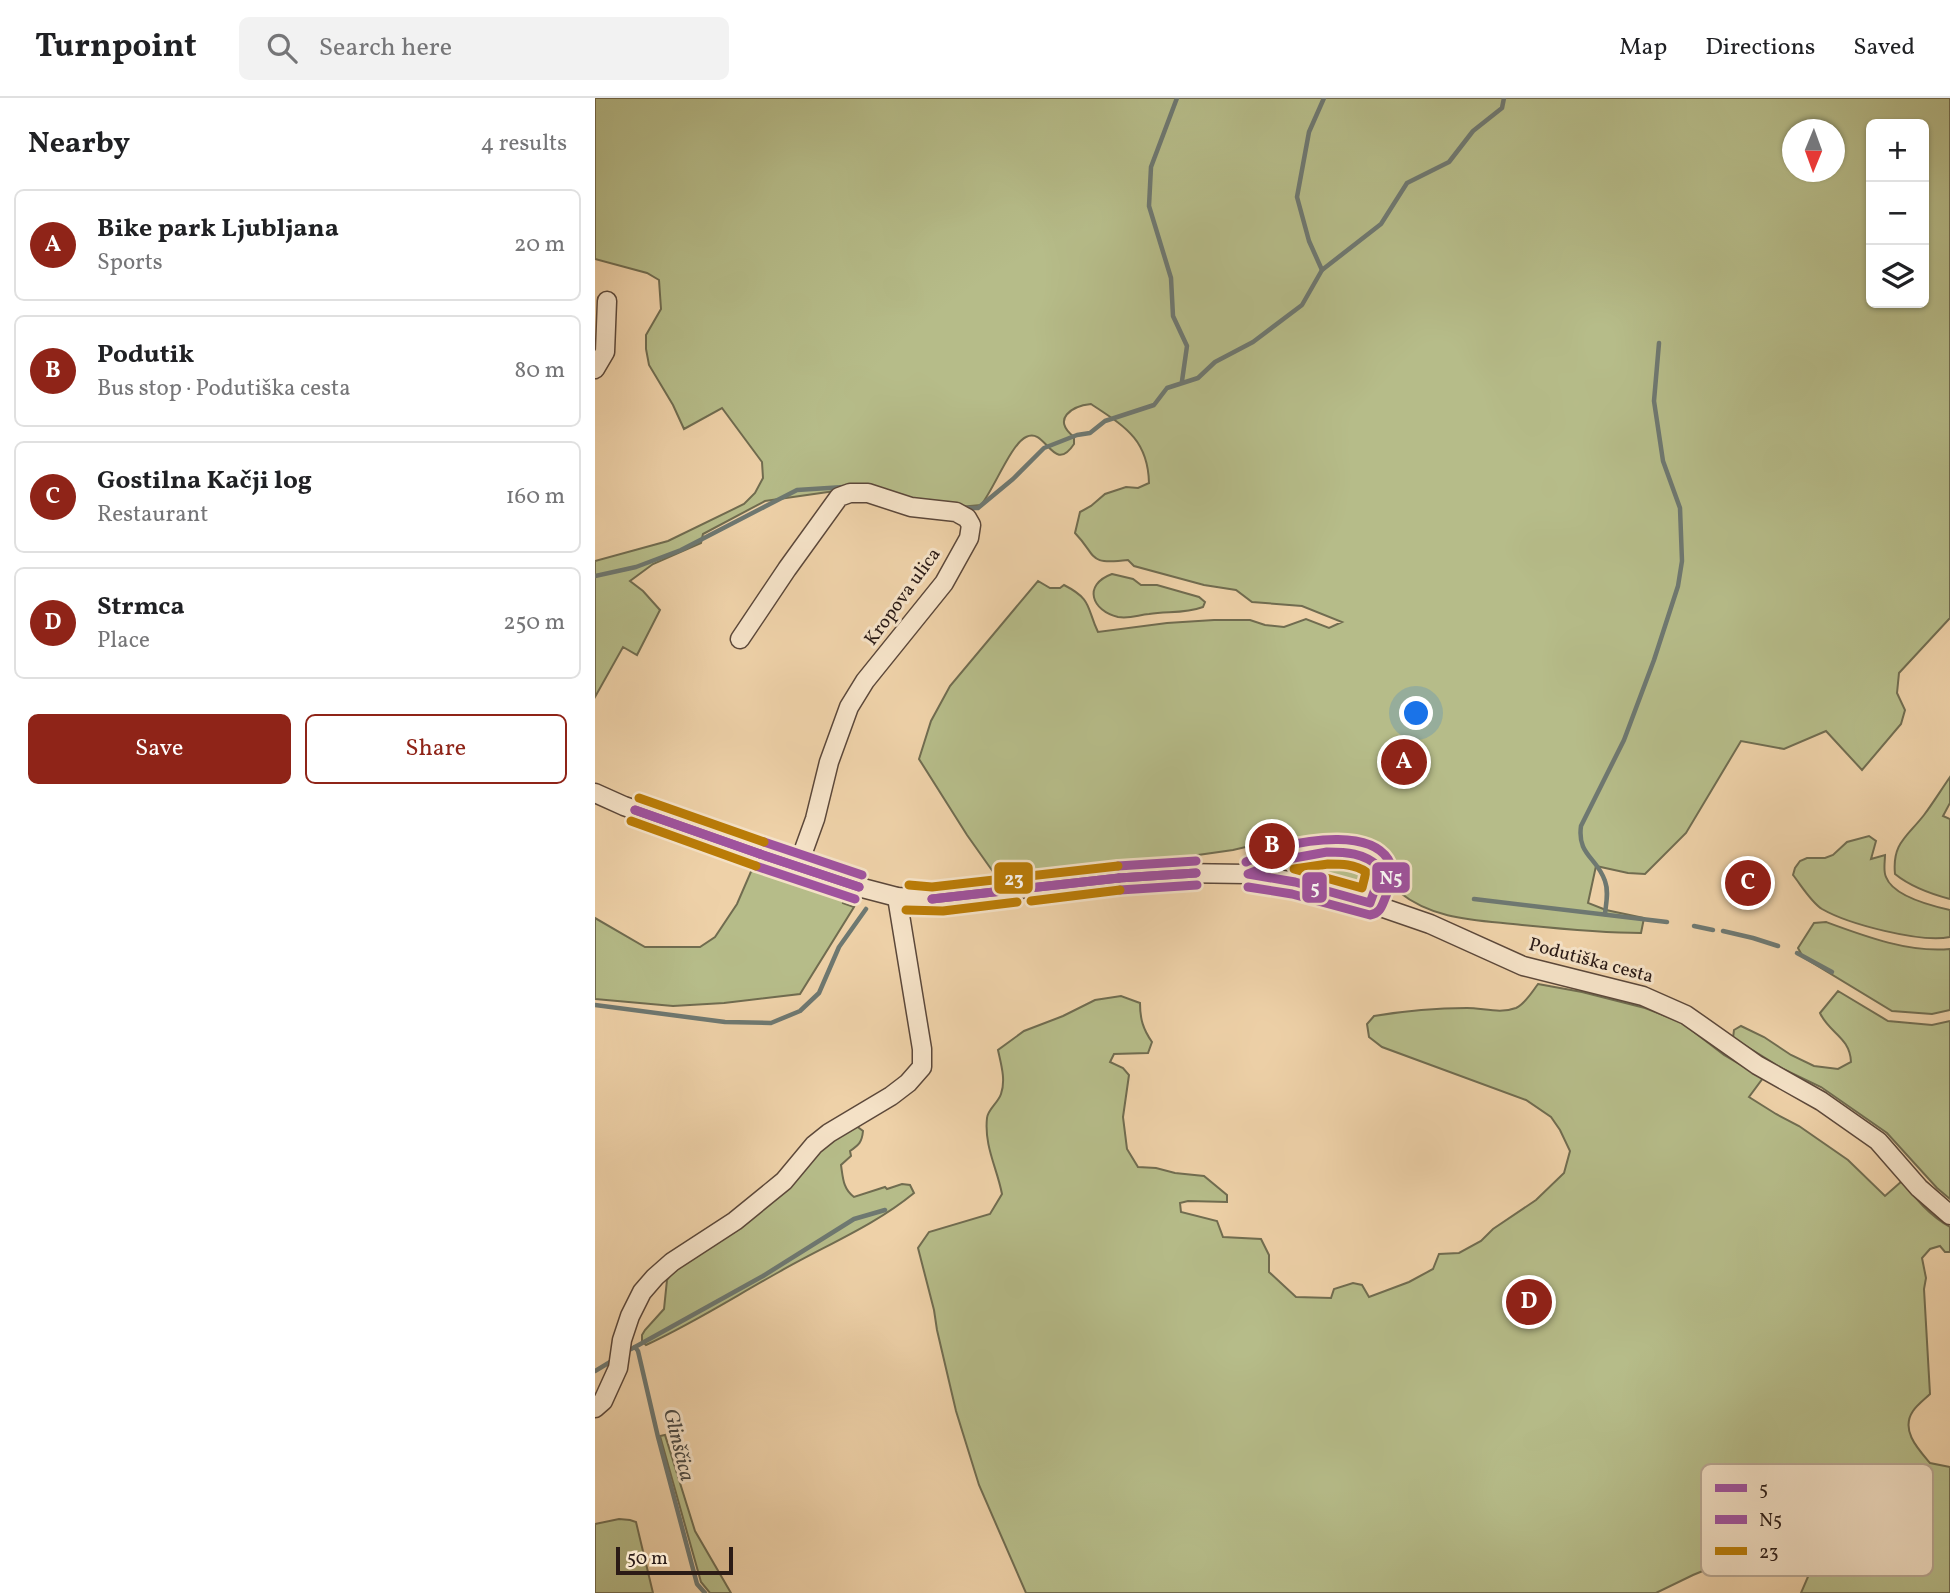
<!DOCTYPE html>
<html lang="en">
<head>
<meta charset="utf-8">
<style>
	:root { --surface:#fff; --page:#f2f2f2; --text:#202124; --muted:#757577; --line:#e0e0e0; --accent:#8f2418 }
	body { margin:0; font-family:Vollkorn,serif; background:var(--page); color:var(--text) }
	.controls { position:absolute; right:21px; top:21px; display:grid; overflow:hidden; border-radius:10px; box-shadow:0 2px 5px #0004 }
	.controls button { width:63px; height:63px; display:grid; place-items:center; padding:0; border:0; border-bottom:2px solid var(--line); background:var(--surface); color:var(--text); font:35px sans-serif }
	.compass { position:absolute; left:1187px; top:21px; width:63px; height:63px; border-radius:50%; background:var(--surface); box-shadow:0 2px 5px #0004; rotate:181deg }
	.scale { position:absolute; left:21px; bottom:18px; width:117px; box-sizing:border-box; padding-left:7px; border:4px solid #2b1b16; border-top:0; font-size:19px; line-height:24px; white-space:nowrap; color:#2b1b16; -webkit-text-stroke:5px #f4e1c6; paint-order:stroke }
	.you { position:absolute; left:822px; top:616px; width:24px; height:24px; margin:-18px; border:5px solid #fff; border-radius:50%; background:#1a73e8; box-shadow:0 0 0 10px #1a73e833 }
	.badge { display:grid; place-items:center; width:46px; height:46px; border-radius:50%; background:var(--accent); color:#fff; font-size:23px; font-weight:700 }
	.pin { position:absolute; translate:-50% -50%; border:4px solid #fff; box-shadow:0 2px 7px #0006 }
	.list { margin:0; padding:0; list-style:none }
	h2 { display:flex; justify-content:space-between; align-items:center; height:91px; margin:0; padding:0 28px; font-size:30px }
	h2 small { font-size:23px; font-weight:400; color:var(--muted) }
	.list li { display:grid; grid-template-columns:46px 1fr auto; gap:21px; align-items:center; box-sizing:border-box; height:112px; margin:0 14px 14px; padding:0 14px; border:2px solid var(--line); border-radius:10px }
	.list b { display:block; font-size:26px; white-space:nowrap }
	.list p { margin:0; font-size:23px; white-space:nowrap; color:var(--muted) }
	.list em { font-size:23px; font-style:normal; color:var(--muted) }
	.actions { display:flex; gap:14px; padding:21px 28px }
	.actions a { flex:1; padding:16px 0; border:2px solid var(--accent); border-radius:10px; text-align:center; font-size:24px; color:var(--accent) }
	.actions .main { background:var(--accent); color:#fff }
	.icon { flex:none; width:38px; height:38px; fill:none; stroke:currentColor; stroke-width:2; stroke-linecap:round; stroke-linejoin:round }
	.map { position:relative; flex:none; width:1355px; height:1495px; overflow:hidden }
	header { display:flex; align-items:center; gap:42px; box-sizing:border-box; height:98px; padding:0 35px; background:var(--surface); border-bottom:2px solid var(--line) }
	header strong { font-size:33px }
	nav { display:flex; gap:38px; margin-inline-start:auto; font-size:24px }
	.search { width:490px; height:63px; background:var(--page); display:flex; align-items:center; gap:18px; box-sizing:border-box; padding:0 24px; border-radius:10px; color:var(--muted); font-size:26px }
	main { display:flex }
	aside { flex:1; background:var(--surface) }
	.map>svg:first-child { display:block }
	.green { fill:#b6bc89; stroke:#706c50; stroke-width:2; fill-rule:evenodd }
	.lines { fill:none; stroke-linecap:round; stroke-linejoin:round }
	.stream { stroke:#6e7871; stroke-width:4.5 }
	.minor-casing { stroke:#5c483a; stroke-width:21 }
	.minor { stroke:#f4e1c6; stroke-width:18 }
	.bus-1-casing { stroke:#f4e1c6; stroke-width:14 }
	.bus-2-casing { stroke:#f4e1c6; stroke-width:14 }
	.bus-3-casing { stroke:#f4e1c6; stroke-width:14 }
	.bus-1 { stroke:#9f539e; stroke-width:9 }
	.bus-2 { stroke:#9f539e; stroke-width:9 }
	.bus-3 { stroke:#ba7c07; stroke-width:9 }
	.labels { text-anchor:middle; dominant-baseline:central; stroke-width:6; stroke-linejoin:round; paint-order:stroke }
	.street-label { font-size:19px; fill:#2b1b16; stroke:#f4e1c6 }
	.water-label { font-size:21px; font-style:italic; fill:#4c4a44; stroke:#f4e1c6 }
	.key { fill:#f4e1c6; stroke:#b8a691; stroke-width:2 }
	.key-label { font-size:19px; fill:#2b1b16 }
	.line-badge { stroke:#f4e1c6; stroke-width:2.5 }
	.badge-label { font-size:19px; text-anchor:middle; font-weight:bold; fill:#fff }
</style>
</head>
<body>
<header>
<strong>Turnpoint</strong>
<div class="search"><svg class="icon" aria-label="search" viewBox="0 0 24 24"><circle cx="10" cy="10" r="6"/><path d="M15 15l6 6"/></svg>Search here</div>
<nav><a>Map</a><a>Directions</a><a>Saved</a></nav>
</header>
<main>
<aside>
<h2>Nearby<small>4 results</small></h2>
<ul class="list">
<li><span class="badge">A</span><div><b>Bike park Ljubljana</b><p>Sports</p></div><em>20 m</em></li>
<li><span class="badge">B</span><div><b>Podutik</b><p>Bus stop · Podutiška cesta</p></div><em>80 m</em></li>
<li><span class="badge">C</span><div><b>Gostilna Kačji log</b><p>Restaurant</p></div><em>160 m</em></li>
<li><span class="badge">D</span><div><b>Strmca</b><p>Place</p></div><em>250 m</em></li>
</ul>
<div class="actions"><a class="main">Save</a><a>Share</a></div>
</aside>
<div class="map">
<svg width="1355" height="1495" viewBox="0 0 1355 1495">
	<rect width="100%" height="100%" fill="#eed1a8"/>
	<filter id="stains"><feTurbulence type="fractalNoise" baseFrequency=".00286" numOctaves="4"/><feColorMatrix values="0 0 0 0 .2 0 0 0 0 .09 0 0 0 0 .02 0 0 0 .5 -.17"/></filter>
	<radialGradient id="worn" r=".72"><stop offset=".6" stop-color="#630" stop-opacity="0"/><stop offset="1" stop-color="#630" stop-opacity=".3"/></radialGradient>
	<!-- green -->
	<g class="green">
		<path d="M 0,0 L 1355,0 L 1355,520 L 1304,575 L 1302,595 L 1310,612 L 1306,626 L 1267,672 L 1231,633 L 1189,651 L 1146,643 L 1091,735 L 1050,776 L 1033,775 L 1001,768 L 993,805 L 1011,812 L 1049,820 L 1046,835 C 1006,835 967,831 927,827 C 884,822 840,823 804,794 L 801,788 L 795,759 L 791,753 L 784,747 L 772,742 L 759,739 L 743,738 L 723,738 L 676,743 L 638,752 L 406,785 L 372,737 L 324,661 L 336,623 L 355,588 L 443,483 L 455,490 L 465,490 L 469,487 C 498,502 491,509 503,534 L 572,525 L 619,522 L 655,522 L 670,527 L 689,529 L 711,521 L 734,530 L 747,524 L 707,508 L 657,504 L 641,492 L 609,487 L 539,468 L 533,462 C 492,467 503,459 480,435 L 485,414 L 496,408 L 510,396 L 531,389 L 543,390 L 554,385 C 553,341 529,328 496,306 C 477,308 456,321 479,339 L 479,346 C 458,378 451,328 431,339 C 416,346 399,391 386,407 L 364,409 L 240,393 L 170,403 L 108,436 L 106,445 L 58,466 L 35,483 L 48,493 L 65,512 L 42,557 L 28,549 L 0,599 L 0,463 L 73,443 L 149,406 L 160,395 L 168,380 L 167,364 L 127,310 L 89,331 L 78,307 L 54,267 L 51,251 L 51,237 L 66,211 L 64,182 L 52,175 L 0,161 ZM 1276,26 L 1329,26 L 1329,205 L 1276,205 ZM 1198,32 L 1240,32 L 1240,74 L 1198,74 Z"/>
		<path d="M 517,476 L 538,481 L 546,487 L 562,487 L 604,499 L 610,504 L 608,509 C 589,516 573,513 554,516 C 543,517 535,521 523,519 C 497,513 487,487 517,476 Z"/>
		<path d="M 1355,679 L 1355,705 L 1348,718 L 1355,721 L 1355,801 C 1336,796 1316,789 1300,776 C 1297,745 1312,739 1329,717 C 1338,705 1346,692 1355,679 Z"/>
		<path d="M 1274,738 L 1281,743 L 1276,761 L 1290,757 C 1290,764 1288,773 1291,779 C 1298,798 1337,808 1355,812 L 1355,839 C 1325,845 1253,826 1227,811 C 1216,804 1206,787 1198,777 L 1200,770 L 1205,763 L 1212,760 L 1230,760 L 1238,757 L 1252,744 Z"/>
		<path d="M 161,762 L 251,793 L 248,805 L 259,809 L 205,896 L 129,905 L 78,908 L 0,901 L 0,820 L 50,849 L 105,849 L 120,839 L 142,806 Z"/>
		<path d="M 736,764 L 763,767 L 770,775 L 771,780 L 769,785 C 760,787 715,777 705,773 L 711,767 Z"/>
		<path d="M 1231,824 C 1269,838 1314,855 1355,851 L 1355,912 L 1337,916 L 1297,913 L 1208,859 L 1203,850 L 1219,825 Z"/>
		<path d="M 943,886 L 987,894 L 1050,910 L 1086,924 L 1129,957 L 1168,980 L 1154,999 L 1181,1016 L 1204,1028 L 1253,1062 L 1290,1098 L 1307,1083 C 1321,1101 1334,1117 1355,1129 L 1355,1154 L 1350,1154 L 1345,1148 L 1335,1151 L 1327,1160 L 1331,1180 L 1329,1191 L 1335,1296 C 1330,1301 1322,1307 1318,1313 C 1305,1332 1323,1351 1335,1365 L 1355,1369 L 1355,1495 L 1206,1495 L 1218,1467 L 1208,1451 L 1182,1438 L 1166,1449 L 1098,1477 L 1061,1495 L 431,1495 L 384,1387 L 361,1313 L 342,1232 L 339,1212 L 323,1150 L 334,1134 L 395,1116 L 407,1096 C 402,1070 389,1048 392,1020 C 393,1011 403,1005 406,996 C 411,982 406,966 403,952 L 429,933 L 468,918 L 500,902 L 526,898 L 545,905 C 545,921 548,931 557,944 L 553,955 L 519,956 L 515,964 L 528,970 L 534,977 L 528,1019 L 532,1051 L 543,1069 L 561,1070 L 580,1075 L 609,1078 L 632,1097 L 632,1104 L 593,1103 L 585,1105 L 586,1114 L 622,1123 L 628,1139 L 666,1141 L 674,1157 L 674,1174 L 701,1199 L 736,1200 L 739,1191 L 758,1185 L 767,1187 L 774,1199 L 814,1184 L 838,1171 L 844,1156 L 864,1155 L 886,1143 L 898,1131 L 941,1102 L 969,1075 L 975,1053 L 965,1032 L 956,1019 L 931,1002 L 787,949 L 774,939 L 772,926 L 779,918 C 809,913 841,910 872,910 C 888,910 905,916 921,910 C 930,906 937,894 943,886 Z"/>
		<path d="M 1243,893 L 1293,923 L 1337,927 L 1355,923 L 1355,1101 L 1342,1090 L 1292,1035 L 1226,989 L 1188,971 L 1138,940 L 1139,932 L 1146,928 L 1169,939 L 1196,957 L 1219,968 L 1243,971 L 1256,964 C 1255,939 1234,935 1225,915 Z"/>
		<path d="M 260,1027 L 268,1033 C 267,1044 264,1047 255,1053 L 256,1058 L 246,1067 C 248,1080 248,1091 259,1099 L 290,1089 L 292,1091 L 307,1086 L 315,1087 L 319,1095 C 279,1128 229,1148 184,1174 C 139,1199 97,1226 51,1247 L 47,1243 L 47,1237 L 50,1232 L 69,1211 L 72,1182 L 84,1166 L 230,1046 Z"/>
		<path d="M 70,1337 L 100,1433 L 136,1495 L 115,1495 L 106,1484 L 65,1338 Z"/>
		<path d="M 24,1421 L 35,1422 L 41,1424 L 58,1495 L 0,1495 L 0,1426 Z"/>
	</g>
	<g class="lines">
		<!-- stream -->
		<g class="stream">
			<path d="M 582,0 L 556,69 L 554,108 L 576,180 L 578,218 L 592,248 L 587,283"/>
			<path d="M 727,172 L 714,143 L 702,99 L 714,34 L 729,0"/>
			<path d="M 367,410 L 383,410 L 418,381 L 449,350 L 482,337 L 495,335 L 510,323 L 559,307 L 572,290 L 603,280 L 620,264 L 658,244 L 707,207 L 727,172 L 786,126 L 812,85 L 854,64 L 878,33 L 907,10 L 909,0"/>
			<path d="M 0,478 L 41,469 L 86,452 L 202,392 L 249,389"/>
			<path d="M 879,801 L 1072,824"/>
			<path d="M 1010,816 C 1011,805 1014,794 1010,783 C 1002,759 982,757 986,728 L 1029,642 L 1059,562 L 1083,488 L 1087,463 L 1085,410 L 1068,363 L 1059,303 L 1064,245"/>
			<path d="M 1099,828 L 1118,832"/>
			<path d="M 1128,833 L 1158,840 L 1183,848"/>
			<path d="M 1202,855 L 1237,874"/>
			<path d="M 0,907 L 130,924 L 176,925 L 205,913 L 224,895 L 244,849 L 271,811"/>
			<path d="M 40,1249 L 168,1178 L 259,1121 L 290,1112"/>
			<path d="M 30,1254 L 40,1249 L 43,1253 L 63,1339 L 102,1486 L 110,1495"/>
			<path d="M 0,1273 L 20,1261"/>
		</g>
		<defs>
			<g id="minor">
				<path d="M 0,271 L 10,254 L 12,203"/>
				<path d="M 145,541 L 192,471 L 244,399 L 255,395 L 273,395 L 316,409 L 361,414 L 372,420 L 376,427 L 374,440 L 349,485 L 270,583 L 254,609 L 234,664 L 220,721 L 203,768"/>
				<path d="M 0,695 L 29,708 L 139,747 L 256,787 L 302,799 L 337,801 L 520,780 L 584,775 L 652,776 L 700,784 L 748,796 L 835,826 L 928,868 L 1048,898 L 1091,917 L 1162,967 L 1226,1003 L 1283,1043 L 1324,1090 L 1355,1117"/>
				<path d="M 0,1310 L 8,1303 L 23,1270 L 27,1242 L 35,1218 L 47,1194 L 60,1179 L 77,1164 L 140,1123 L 189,1083 L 219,1047 L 234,1035 L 296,998 L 313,985 L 327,969 L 327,951 L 302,799"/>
			</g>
		</defs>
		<!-- minor casing -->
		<use href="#minor" class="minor-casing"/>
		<!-- minor -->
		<use href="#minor" class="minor"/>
		<defs>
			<g id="bus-1">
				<path d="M 40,712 L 165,756"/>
				<path d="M 40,712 L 165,756"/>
				<path d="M 732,754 C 752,754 768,755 783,768 L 784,780 L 775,805 L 700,784 L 653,776 L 688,762 Z"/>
				<path d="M 165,756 L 264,789"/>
				<path d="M 165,756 L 264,789"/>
				<path d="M 524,780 L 601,775"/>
				<path d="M 524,780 L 601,775"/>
				<path d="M 337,801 L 524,780"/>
				<path d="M 337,801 L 524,780"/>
			</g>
			<g id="bus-2">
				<path d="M 169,744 L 267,777"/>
				<path d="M 651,764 C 663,759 674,753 686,749 C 714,742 774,732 793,761 C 800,772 795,787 791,798 C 787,807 786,815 775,817 L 697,796 L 653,789"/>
				<path d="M 161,768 L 260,801"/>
				<path d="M 523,768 L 601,763"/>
				<path d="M 525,792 L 602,787"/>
			</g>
			<g id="bus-3">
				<path d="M 44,700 L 169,744"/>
				<path d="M 36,723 L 161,768"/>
				<path d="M 733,766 C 746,766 760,766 771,774 L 767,790 L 699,771 Z"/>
				<path d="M 314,787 L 337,789 L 523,768"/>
				<path d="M 436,803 L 525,792"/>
				<path d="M 311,812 L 348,813 L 422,804"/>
			</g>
		</defs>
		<!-- bus-1 casing -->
		<use href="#bus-1" class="bus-1-casing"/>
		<!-- bus-2 casing -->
		<use href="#bus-2" class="bus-2-casing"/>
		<!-- bus-3 casing -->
		<use href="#bus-3" class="bus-3-casing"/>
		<!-- bus-1 -->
		<use href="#bus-1" class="bus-1"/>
		<!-- bus-2 -->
		<use href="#bus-2" class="bus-2"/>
		<!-- bus-3 -->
		<use href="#bus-3" class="bus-3"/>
	</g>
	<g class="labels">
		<!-- street labels -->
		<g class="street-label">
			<text transform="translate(308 499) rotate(-54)">Kropova ulica</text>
			<text transform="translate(996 863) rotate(15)">Podutiška cesta</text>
		</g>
		<!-- water labels -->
		<g class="water-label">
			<text transform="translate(83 1347) rotate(76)">Glinščica</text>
		</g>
	</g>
	<!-- legend -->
	<rect x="1106" y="1366" width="232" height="112" rx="10" class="key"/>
	<rect x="1120" y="1386" width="32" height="8" fill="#9f539e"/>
	<rect x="1120" y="1417" width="32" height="9" fill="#9f539e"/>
	<rect x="1120" y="1449" width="32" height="8" fill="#ba7c07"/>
	<g class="key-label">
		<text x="1164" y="1397">5</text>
		<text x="1164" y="1428">N5</text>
		<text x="1164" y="1460">23</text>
	</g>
	<g class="line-badge">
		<rect x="776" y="763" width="40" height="33" rx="7" fill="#9f539e"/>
		<rect x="398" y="763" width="41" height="34" rx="7" fill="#ba7c07"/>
		<rect x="706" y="773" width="27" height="33" rx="7" fill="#9f539e"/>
	</g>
	<g class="badge-label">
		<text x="796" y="786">N5</text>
		<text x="419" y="787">23</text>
		<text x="720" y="796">5</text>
	</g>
	<rect width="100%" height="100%" filter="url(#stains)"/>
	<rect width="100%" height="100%" fill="url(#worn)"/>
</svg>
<div class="controls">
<button>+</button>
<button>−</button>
<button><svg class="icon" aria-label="layers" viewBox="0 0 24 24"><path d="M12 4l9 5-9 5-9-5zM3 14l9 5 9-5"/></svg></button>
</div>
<svg class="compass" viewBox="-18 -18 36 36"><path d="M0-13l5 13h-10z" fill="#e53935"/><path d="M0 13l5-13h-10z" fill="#757577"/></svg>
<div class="scale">50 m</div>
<div class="you"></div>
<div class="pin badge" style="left:809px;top:664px">A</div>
<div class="pin badge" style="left:677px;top:748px">B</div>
<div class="pin badge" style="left:1153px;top:785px">C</div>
<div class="pin badge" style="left:934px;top:1204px">D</div>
</div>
</main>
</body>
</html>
